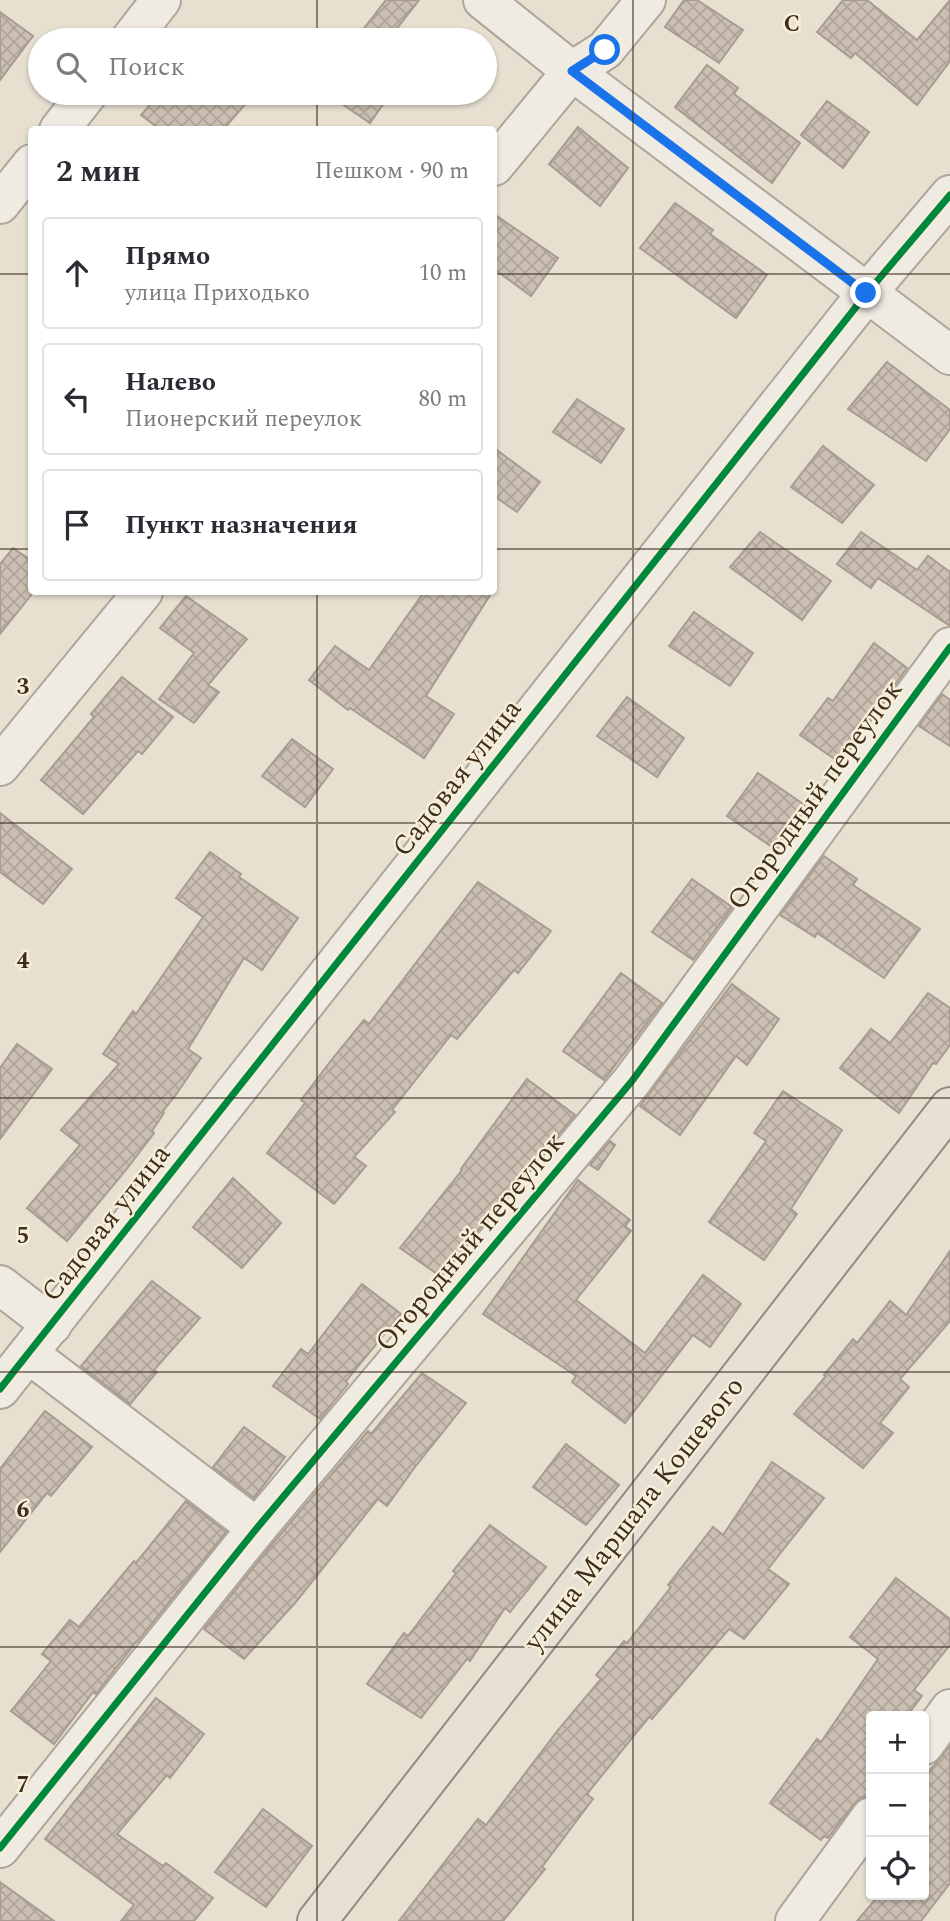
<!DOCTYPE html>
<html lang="ru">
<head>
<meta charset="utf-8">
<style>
	:root { --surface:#fff; --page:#f2f2f3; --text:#2b2b33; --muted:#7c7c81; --line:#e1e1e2 }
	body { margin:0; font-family:Spectral,serif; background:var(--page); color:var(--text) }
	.controls { position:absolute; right:21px; bottom:21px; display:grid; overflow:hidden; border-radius:7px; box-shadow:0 2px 5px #0004 }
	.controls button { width:63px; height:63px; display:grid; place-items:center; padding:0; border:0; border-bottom:2px solid var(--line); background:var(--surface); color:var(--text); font:35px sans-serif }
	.stop { position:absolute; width:21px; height:21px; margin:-16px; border:5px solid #1a73e8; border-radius:50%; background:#fff }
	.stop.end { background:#1a73e8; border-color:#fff; box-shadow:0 2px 7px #0008 }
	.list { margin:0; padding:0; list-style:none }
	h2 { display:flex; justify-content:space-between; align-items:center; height:91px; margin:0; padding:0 28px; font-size:30px }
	h2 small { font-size:23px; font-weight:400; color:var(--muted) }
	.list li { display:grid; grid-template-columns:46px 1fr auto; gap:21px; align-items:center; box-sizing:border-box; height:112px; margin:0 14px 14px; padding:0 14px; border:2px solid var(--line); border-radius:7px }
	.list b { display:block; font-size:26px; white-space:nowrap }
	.list p { margin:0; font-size:23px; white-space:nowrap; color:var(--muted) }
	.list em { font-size:23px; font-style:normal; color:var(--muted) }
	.icon { flex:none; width:38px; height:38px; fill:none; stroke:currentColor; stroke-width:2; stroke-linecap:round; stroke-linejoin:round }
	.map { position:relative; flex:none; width:950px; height:1921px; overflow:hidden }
	.search { position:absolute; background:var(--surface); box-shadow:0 2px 5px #0004; left:28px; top:28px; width:469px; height:77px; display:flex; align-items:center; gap:18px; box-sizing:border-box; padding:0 24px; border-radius:38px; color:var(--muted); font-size:26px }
	.panel { position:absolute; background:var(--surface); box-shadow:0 2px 5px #0004; left:28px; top:126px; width:469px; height:469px; border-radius:7px }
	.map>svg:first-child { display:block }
	.building { fill:url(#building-cross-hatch); stroke:#a89c90; stroke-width:2 }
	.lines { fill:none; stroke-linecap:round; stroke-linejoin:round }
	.minor-casing { stroke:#ada599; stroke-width:42 }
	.major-casing { stroke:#928b80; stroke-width:42 }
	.minor { stroke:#efebe3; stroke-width:38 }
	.major { stroke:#e6e1d4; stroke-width:38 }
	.cycleway-casing { stroke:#f7eed8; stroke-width:11 }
	.cycleway { stroke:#00873e; stroke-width:7 }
	.route { stroke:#1a73e8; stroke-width:9 }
	.grid { fill:none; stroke:#3d2e20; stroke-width:2; stroke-opacity:0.55 }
	.labels { text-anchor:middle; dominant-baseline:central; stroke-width:5; stroke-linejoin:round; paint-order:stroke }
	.street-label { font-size:28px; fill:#3d2e20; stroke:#f7eed8 }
	.grid-label { font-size:23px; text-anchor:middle; font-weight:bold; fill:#3d2e20; stroke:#f7eed8; stroke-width:5; stroke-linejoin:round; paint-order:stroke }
</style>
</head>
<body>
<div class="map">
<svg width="950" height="1921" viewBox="0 0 950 1921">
	<defs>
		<pattern id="building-cross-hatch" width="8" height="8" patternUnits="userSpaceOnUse" patternTransform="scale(1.75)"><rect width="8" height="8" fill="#cbbfb2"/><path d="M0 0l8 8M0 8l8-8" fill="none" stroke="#afa499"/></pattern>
	</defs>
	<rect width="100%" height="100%" fill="#e7e0d1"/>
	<!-- building -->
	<g class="building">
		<path d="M 386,0 L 419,0 L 388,40 L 355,40 Z"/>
		<path d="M 684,0 L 697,0 L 743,30 L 719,63 L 665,27 Z"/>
		<path d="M 843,0 L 867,0 L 917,40 L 950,0 L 950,61 L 917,105 L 855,53 L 851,58 L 817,32 Z"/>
		<path d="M 0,12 L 33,36 L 0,80 Z"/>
		<path d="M 707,65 L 738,88 L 734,94 L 800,143 L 772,183 L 675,107 Z"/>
		<path d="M 160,93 L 255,93 L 223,130 L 161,130 L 141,115 Z"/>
		<path d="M 326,93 L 391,93 L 370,123 Z"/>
		<path d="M 827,101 L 869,132 L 843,168 L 801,135 Z"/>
		<path d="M 578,127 L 628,168 L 600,206 L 549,164 Z"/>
		<path d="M 675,203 L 713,230 L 710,234 L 767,275 L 736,318 L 640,248 Z"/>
		<path d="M 494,214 L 558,258 L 531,296 L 494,269 Z"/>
		<path d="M 887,362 L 950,410 L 950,429 L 926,461 L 848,409 Z"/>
		<path d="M 577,399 L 624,429 L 601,463 L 553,432 Z"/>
		<path d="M 823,446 L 874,485 L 842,523 L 791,487 Z"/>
		<path d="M 494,448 L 540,482 L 517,512 L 494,496 Z"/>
		<path d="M 760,532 L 831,581 L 802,620 L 730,567 Z"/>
		<path d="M 861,532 L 917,570 L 928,556 L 950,572 L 950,626 L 878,578 L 871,588 L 837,564 Z"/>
		<path d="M 13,548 L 32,561 L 32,594 L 0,634 L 0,564 Z"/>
		<path d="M 424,592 L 492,592 L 426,696 L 454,714 L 424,758 L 350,708 L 348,710 L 309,680 L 335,646 L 369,670 Z"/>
		<path d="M 186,596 L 247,639 L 208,685 L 219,692 L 194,723 L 159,699 L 194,653 L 160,628 Z"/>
		<path d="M 694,612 L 753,653 L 730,686 L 669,646 Z"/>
		<path d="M 874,643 L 907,668 L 839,762 L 800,735 L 828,698 L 833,701 Z"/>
		<path d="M 122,677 L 173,717 L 142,754 L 138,751 L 83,814 L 41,780 L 94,717 L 91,714 Z"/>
		<path d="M 942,694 L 950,700 L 950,746 L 919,726 Z"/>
		<path d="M 627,697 L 684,738 L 657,777 L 597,736 Z"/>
		<path d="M 292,739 L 333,769 L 305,807 L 262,776 Z"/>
		<path d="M 758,773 L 806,806 L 775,849 L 727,816 Z"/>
		<path d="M 0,813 L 72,869 L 43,904 L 0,872 Z"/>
		<path d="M 210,852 L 241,874 L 239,877 L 298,918 L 262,970 L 244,958 L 188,1049 L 201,1058 L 175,1096 L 163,1111 L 164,1113 L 152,1131 L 154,1133 L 126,1170 L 67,1241 L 27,1208 L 80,1145 L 61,1130 L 119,1064 L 103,1054 L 133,1011 L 136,1014 L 203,917 L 176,898 Z"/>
		<path d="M 824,856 L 857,879 L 853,885 L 920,929 L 884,978 L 817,933 L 815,937 L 780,915 Z"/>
		<path d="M 692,879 L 732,907 L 693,960 L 652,932 Z"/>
		<path d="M 478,882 L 551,931 L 518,973 L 514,970 L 457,1039 L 451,1035 L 392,1110 L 395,1112 L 354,1157 L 366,1166 L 334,1204 L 267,1153 L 305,1103 L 301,1100 L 333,1058 L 364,1020 L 369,1024 Z"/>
		<path d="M 621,973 L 662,1003 L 604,1080 L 563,1051 Z"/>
		<path d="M 732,984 L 779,1019 L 747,1065 L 736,1056 L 680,1135 L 640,1106 Z"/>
		<path d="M 928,993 L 950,1008 L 950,1045 L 936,1064 L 933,1063 L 899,1113 L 840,1068 L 871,1029 L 890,1043 Z"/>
		<path d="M 17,1044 L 52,1069 L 0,1139 L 0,1068 Z"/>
		<path d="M 527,1079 L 575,1115 L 440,1276 L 400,1248 L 462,1170 L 461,1169 Z"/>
		<path d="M 783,1091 L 842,1130 L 791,1209 L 797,1214 L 764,1260 L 709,1222 L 766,1141 L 754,1133 Z"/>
		<path d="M 610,1141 L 615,1145 L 598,1170 L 590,1165 Z"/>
		<path d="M 233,1178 L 281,1223 L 242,1268 L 193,1227 Z"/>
		<path d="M 578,1180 L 630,1220 L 625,1226 L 631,1231 L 576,1300 L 645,1353 L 703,1275 L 741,1304 L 710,1347 L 693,1335 L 625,1423 L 572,1382 L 576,1376 L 483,1314 Z"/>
		<path d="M 950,1251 L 950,1321 L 900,1379 L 909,1387 L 880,1423 L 893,1433 L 863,1468 L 794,1414 L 826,1376 L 824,1375 L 853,1339 L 857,1343 L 890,1301 L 906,1315 Z"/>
		<path d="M 152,1281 L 200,1318 L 154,1370 L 157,1372 L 130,1404 L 81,1366 Z"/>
		<path d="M 362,1284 L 401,1314 L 346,1381 L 348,1384 L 320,1419 L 273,1386 L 301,1349 L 308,1354 Z"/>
		<path d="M 422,1373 L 466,1403 L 415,1467 L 387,1506 L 378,1499 L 295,1603 L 244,1659 L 204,1629 L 274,1542 L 368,1431 L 371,1434 Z"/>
		<path d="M 45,1411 L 92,1447 L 51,1496 L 47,1493 L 0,1552 L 0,1469 Z"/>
		<path d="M 244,1427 L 285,1457 L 254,1498 L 213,1467 Z"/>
		<path d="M 566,1444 L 619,1485 L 586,1525 L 533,1487 Z"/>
		<path d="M 772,1462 L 824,1498 L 768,1569 L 789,1584 L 744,1639 L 729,1629 L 652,1719 L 649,1717 L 587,1794 L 593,1799 L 542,1867 L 545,1869 L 503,1921 L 399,1921 L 478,1819 L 486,1825 L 558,1730 L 601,1679 L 596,1675 L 624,1641 L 627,1643 L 671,1587 L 668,1585 L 713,1527 L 723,1535 Z"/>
		<path d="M 186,1501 L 226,1532 L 137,1642 L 136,1642 L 96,1694 L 93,1692 L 54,1744 L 11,1711 L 51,1661 L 42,1654 L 70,1620 L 79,1627 L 134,1561 L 136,1563 Z"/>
		<path d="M 490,1525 L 546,1567 L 510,1612 L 505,1608 L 470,1661 L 467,1659 L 421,1718 L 367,1684 L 404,1633 L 408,1636 L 456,1573 L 453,1571 Z"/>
		<path d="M 896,1578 L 950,1619 L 950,1645 L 914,1690 L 922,1696 L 907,1716 L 871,1716 L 871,1795 L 862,1797 L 854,1804 L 828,1838 L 824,1836 L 821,1840 L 770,1803 L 817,1739 L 821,1742 L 878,1659 L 850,1637 Z"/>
		<path d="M 156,1698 L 204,1734 L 170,1778 L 167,1775 L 117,1834 L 163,1866 L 166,1863 L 213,1898 L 194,1921 L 121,1921 L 134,1905 L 45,1839 Z"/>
		<path d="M 950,1746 L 950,1883 L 921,1921 L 857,1921 L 879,1895 L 924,1895 L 924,1777 Z"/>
		<path d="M 263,1809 L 312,1846 L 266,1907 L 215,1872 Z"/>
		<path d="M 0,1882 L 54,1921 L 0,1921 Z"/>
	</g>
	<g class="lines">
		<defs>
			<g id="minor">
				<path d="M 483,0 L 572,71 L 950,355"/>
				<path d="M 130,40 L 161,0"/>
				<path d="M 59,130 L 88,93"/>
				<path d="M 494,166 L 572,71 L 605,50 L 646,0"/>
				<path d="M 0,204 L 32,164"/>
				<path d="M 0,766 L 143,592"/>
				<path d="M 0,1285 L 52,1325"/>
				<path d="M 29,1354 L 257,1528"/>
				<path d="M 0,1389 L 867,293 L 950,195"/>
				<path d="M 924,1745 L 950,1709"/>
				<path d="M 0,1848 L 257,1528 L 632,1081 L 950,647"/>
				<path d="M 795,1921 L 871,1817"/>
			</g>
			<path id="major" d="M 317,1921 L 950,1107"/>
		</defs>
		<!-- minor casing -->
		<use href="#minor" class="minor-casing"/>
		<!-- major casing -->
		<use href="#major" class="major-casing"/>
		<!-- minor -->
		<use href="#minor" class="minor"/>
		<!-- major -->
		<use href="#major" class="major"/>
		<defs>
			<g id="cycleway">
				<path d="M 0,1389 L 867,293 L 950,195"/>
				<path d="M 0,1848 L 257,1528 L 632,1081 L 950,647"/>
			</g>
		</defs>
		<!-- cycleway casing -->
		<use href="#cycleway" class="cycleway-casing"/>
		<!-- cycleway -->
		<use href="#cycleway" class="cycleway"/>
	</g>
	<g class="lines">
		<!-- route -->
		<path class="route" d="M 605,50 L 572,71 L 866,293"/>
	</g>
	<!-- grid -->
	<path class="grid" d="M 317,0 L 317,40M 633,0 L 633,1921M 317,93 L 317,130M 0,274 L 32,274M 494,274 L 950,274M 0,549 L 32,549M 494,549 L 950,549M 317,592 L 317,1921M 0,823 L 950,823M 0,1098 L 950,1098M 0,1372 L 950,1372M 0,1647 L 950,1647"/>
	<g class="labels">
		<!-- street labels -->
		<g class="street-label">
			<text transform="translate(457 778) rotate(-52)">Садовая улица</text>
			<text transform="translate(815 795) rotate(-54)">Огородный переулок</text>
			<text transform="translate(106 1223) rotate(-52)">Садовая улица</text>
			<text transform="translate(470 1242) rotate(-50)">Огородный переулок</text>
			<text transform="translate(634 1514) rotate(-52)">улица Маршала Кошевого</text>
		</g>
	</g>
	<g class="grid-label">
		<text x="792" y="31">C</text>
		<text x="23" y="694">3</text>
		<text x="23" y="968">4</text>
		<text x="23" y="1243">5</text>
		<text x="23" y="1517">6</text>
		<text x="23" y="1792">7</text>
	</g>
</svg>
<div class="controls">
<button>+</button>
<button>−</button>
<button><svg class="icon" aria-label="locate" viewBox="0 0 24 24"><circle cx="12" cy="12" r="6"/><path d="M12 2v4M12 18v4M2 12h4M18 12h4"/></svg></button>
</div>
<div class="stop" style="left:605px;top:50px"></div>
<div class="stop end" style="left:866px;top:293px"></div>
<div class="search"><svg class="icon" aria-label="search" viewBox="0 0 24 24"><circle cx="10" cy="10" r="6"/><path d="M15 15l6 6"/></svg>Поиск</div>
<section class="panel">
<h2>2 мин<small>Пешком · 90 m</small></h2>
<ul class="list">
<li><svg class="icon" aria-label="ahead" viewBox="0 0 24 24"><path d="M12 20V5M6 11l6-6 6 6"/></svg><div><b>Прямо</b><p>улица Приходько</p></div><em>10 m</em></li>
<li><svg class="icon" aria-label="left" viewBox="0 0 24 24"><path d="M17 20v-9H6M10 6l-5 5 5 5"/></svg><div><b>Налево</b><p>Пионерский переулок</p></div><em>80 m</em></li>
<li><svg class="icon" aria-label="arrive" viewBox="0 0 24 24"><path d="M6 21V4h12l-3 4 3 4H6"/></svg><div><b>Пункт назначения</b></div></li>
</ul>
</section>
</div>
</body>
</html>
